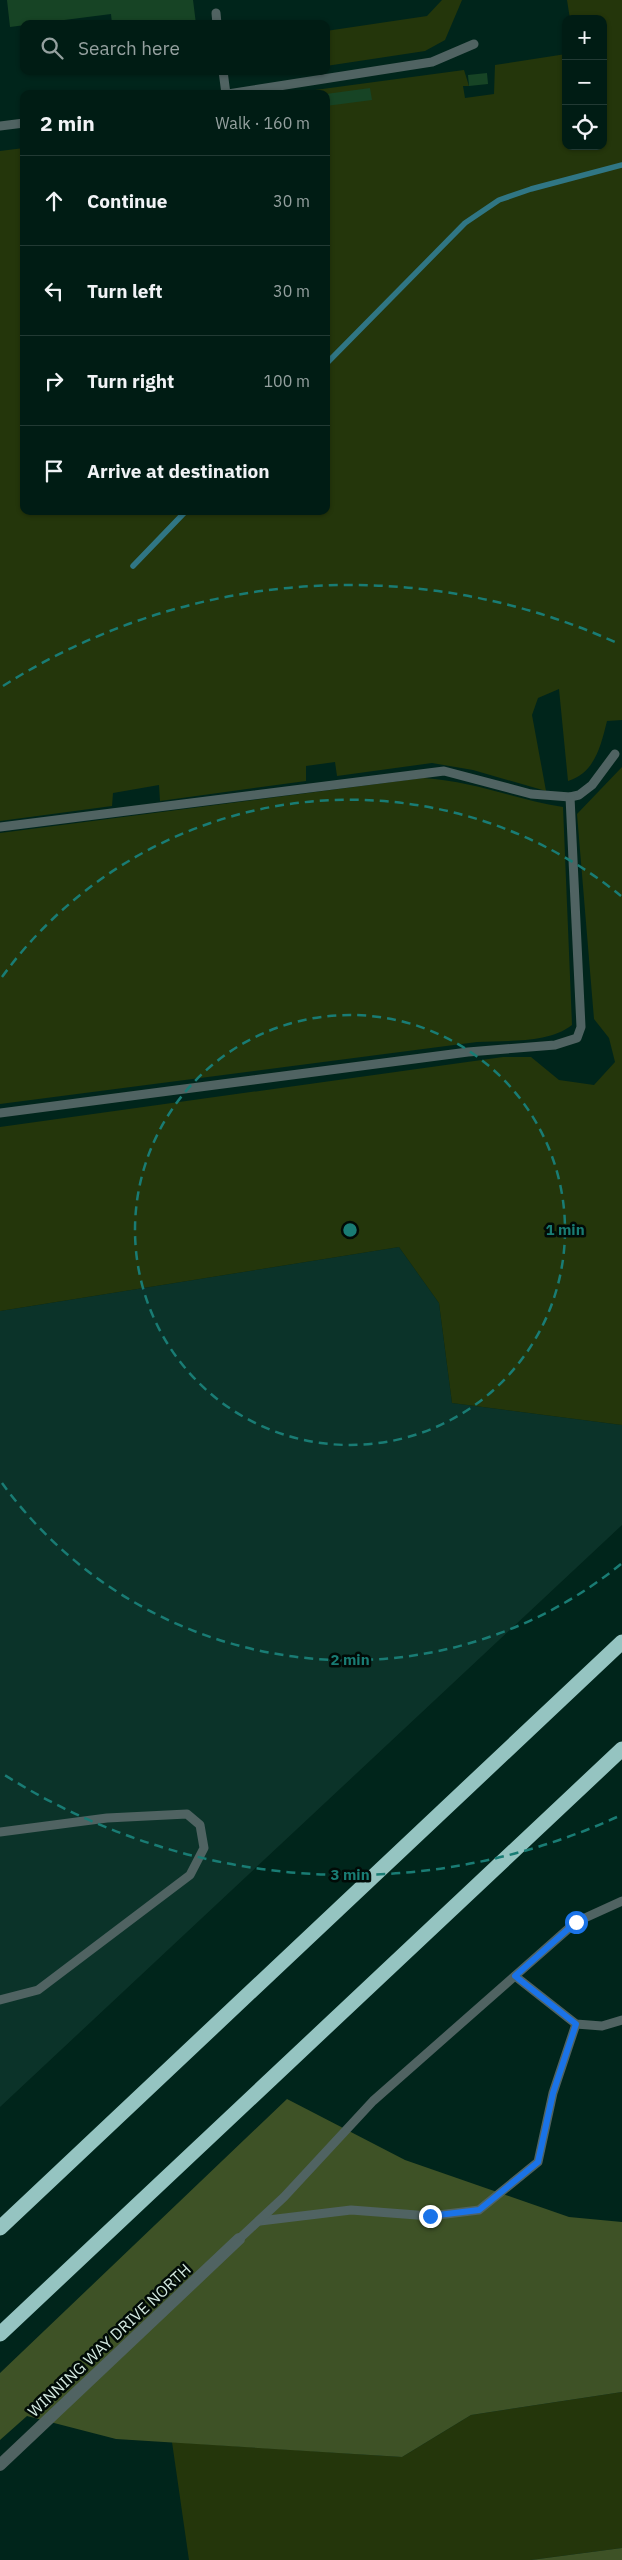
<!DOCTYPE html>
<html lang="en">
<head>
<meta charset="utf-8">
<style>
	:root { --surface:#001c14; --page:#0a251d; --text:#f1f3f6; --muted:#95a1a0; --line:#223a34 }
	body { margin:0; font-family:"IBM Plex Sans",sans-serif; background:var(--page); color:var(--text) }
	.controls { position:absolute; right:15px; top:15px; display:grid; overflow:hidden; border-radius:10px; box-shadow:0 1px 4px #0004 }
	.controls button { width:45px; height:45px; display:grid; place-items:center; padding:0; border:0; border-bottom:1px solid var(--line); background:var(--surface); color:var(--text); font:25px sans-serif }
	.stop { position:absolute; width:15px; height:15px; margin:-11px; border:4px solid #1a73e8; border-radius:50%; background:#fff }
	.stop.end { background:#1a73e8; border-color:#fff; box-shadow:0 1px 5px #0008 }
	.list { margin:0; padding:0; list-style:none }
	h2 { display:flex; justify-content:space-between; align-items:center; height:65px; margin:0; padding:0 20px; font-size:21px }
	h2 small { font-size:16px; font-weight:400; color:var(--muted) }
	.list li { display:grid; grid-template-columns:32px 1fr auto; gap:15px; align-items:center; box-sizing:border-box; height:90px; padding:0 20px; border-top:1px solid var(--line) }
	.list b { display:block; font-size:19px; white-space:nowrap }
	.list em { font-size:16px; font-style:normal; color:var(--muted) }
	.icon { flex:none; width:28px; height:28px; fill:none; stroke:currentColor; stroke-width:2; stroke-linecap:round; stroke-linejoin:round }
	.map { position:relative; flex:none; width:622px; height:2560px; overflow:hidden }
	.search { position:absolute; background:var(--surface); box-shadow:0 1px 4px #0004; left:20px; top:20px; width:310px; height:55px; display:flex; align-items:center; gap:12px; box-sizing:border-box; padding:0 18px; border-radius:10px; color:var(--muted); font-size:19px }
	.panel { position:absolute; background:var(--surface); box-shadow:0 1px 4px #0004; left:20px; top:90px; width:310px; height:425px; border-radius:10px }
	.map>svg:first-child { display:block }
	.built { fill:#0b3329 }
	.green { fill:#24360b }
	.forest { fill:#3e5226 }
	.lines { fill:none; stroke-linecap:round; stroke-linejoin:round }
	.stream { stroke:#307684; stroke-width:5.5 }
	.building { fill:#174425 }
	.service { stroke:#506362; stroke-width:9 }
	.minor { stroke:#506362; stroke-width:12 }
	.motorway { stroke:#95c4c1; stroke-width:15 }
	.route { stroke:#1a73e8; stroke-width:6 }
	.ring { fill:none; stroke:#197c74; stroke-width:2.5; stroke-dasharray:9 6 }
	.labels { text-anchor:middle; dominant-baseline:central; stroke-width:5; stroke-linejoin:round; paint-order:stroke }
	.street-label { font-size:16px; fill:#d3e8e0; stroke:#010b07 }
	.centre { fill:#197c74; stroke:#010b07; stroke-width:2.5 }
	.ring-label { font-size:15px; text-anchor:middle; font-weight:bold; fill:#197c74; stroke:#010b07; stroke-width:5; stroke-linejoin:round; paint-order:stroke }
</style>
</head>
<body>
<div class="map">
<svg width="622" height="2560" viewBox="0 0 622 2560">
	<rect width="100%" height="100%" fill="#00251b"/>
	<!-- built -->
	<path class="built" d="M 399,1247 L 439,1303 L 452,1403 L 622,1425 L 622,1525 L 0,2107 L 0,1311 Z"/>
	<!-- green -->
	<g class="green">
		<path d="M 442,0 L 462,0 L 445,40 L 425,51 L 326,66 L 326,31 L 427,16 Z"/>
		<path d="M 567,0 L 622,0 L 622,720 L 607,721 C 601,745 595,773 568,781 L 559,689 L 538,698 L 532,715 L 546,791 L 473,770 L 432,763 L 337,776 L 335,762 L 306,766 L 306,781 L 160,801 L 159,785 L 113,793 L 112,806 L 0,821 L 0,151 L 24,148 L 24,511 L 326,511 L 326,94 L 285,94 L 464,70 L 469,86 L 463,86 L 465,98 L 494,94 L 495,65 L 566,54 L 566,146 L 603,146 L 603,19 L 570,19 Z"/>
		<path d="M 622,767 L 622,1425 L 452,1403 L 439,1303 L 399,1247 L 0,1311 L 0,1127 L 503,1057 L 531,1057 L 559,1080 L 594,1085 L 615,1062 L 609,1038 L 594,1019 L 577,814 Z"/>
		<path d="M 423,778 C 474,781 514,799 563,807 L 572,1025 C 548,1044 506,1040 477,1042 L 0,1104 L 0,833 Z"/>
		<path d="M 622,2392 L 622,2548 L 531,2560 L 189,2560 L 172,2442 L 402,2457 L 471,2415 Z"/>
	</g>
	<!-- forest -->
	<g class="forest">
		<path d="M 287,2099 L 405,2160 L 569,2217 L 622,2222 L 622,2392 L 471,2415 L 402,2457 L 116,2439 L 27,2416 L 0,2440 L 0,2373 Z"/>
		<path d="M 622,2548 L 622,2560 L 531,2560 Z"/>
	</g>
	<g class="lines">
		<!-- stream -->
		<g class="stream">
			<path d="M 326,364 L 465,223 L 499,200 L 531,189 L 622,165"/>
			<path d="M 133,566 L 186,511"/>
		</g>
	</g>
	<!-- building -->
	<g class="building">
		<path d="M 7,0 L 193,0 L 196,24 L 112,24 L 111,14 L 10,27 Z"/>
		<path d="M 487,73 L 488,84 L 469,86 L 468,75 Z"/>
		<path d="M 370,88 L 372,100 L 326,106 L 326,94 Z"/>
	</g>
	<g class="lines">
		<!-- service -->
		<g class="service">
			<path d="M 216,13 L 217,24"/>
			<path d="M 223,71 L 226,94"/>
			<path d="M 228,94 L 432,62 L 474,44"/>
			<path d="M 0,126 L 24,123"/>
			<path d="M 0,827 L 444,771 L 531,794 L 570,797 L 579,795 L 592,785 L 615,754"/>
			<path d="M 0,1113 L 468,1052 L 555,1045 L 577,1038 L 581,1027 L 570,797"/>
			<path d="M 0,1832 L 107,1818 L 187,1814 L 200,1825 L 204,1848 L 190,1875 L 38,1990 L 0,2000"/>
			<path d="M 515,1976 L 576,2024 L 602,2026 L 622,2020"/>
			<path d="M 260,2221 L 351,2210 L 430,2216 L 479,2210 L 538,2162 L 553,2093 L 576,2024"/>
			<path d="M 239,2239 L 284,2197 L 373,2101 L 576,1922 L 622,1901"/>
		</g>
		<!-- minor -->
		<path class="minor" d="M 0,2465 L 239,2239"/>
		<!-- motorway -->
		<g class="motorway">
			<path d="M 0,2228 L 622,1642"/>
			<path d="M 0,2334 L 622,1749"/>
		</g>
	</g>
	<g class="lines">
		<!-- route -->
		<path class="route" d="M 430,2216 L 479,2210 L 538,2162 L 553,2093 L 576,2024 L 515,1976 L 576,1922"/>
	</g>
	<!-- distance rings -->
	<g class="ring">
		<circle cx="350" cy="1230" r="215"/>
		<path d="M621 1564A430 430 0 0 1 2 1483M2 977A430 430 0 0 1 621 896"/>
		<path d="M617 1817A645 645 0 0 1 3 1774M3 686A645 645 0 0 1 617 643"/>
	</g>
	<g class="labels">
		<!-- street labels -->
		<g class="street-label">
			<text transform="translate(109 2340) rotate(-43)">WINNING WAY DRIVE NORTH</text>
		</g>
	</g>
	<circle cx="350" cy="1230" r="8" class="centre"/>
	<g class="ring-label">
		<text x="565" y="1235">1 min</text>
		<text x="350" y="1665">2 min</text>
		<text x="350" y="1880">3 min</text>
	</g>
</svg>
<div class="controls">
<button>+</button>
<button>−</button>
<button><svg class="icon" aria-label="locate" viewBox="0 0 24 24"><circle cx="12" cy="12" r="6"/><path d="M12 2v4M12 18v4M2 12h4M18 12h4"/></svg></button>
</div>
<div class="stop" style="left:576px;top:1922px"></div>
<div class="stop end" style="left:430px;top:2216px"></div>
<div class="search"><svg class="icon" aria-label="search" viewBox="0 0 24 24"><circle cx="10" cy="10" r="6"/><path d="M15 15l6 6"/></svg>Search here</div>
<section class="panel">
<h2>2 min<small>Walk · 160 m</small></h2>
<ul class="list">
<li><svg class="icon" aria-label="ahead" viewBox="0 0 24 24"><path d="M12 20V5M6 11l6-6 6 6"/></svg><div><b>Continue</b></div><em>30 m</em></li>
<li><svg class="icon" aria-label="left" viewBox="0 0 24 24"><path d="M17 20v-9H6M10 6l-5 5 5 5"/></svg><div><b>Turn left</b></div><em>30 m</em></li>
<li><svg class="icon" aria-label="right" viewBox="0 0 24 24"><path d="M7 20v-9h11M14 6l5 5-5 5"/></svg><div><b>Turn right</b></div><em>100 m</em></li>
<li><svg class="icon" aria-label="arrive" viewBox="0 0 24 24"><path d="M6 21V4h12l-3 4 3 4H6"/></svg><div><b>Arrive at destination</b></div></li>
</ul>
</section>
</div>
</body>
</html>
